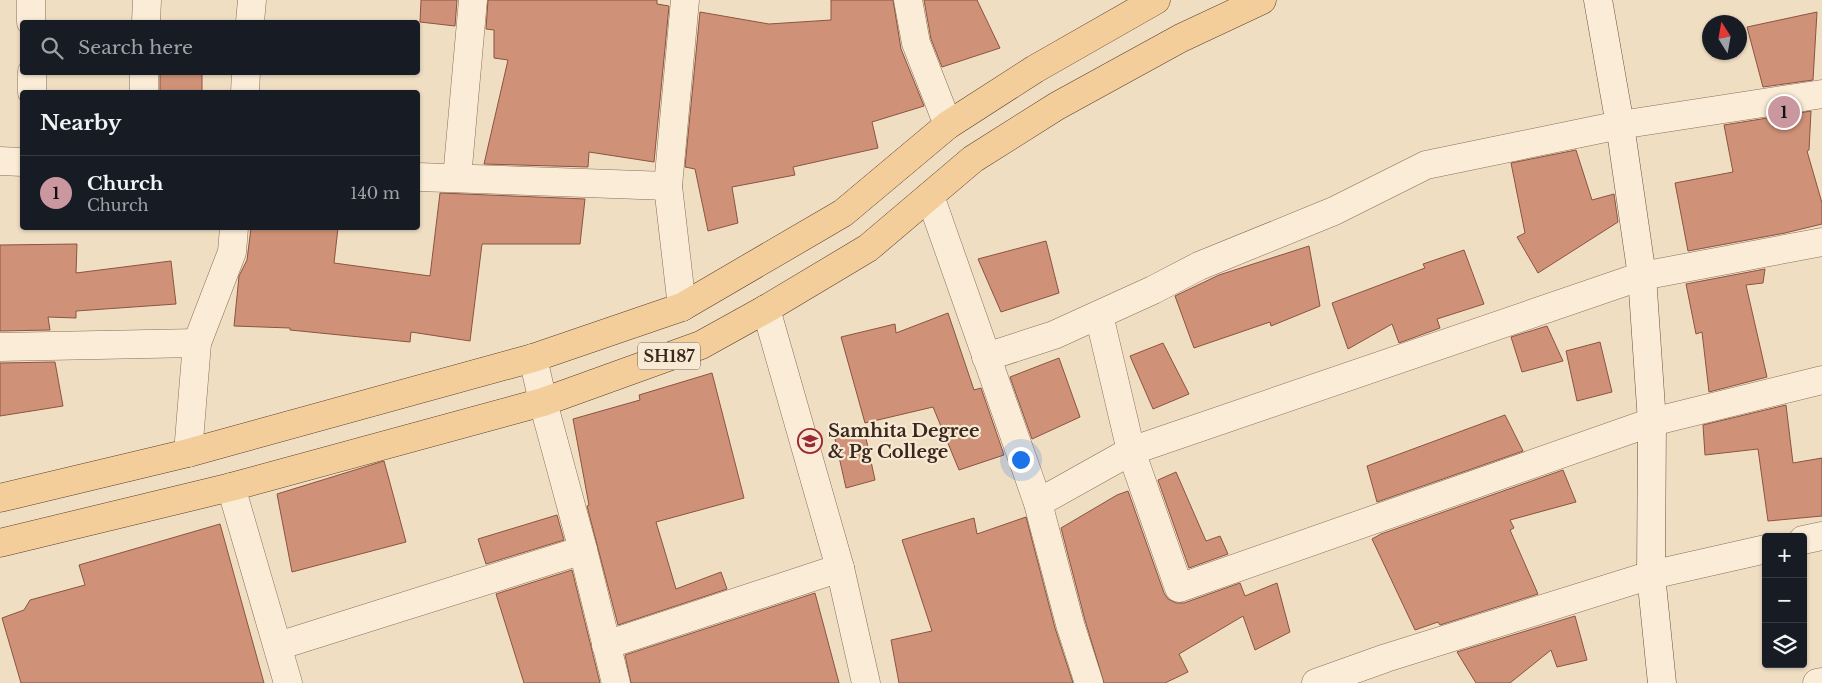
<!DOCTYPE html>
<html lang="en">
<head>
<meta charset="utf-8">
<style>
	:root { --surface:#171b24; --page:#20242c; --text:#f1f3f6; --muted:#9ea1a6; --line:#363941; --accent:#cb979f }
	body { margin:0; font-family:"Libre Baskerville",serif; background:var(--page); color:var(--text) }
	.controls { position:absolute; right:15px; bottom:15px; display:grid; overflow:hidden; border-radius:5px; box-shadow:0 1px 4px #0004 }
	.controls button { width:45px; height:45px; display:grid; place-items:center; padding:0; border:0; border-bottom:1px solid var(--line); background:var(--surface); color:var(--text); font:25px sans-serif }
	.compass { position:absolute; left:1702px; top:15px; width:45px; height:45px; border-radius:50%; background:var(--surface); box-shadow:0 1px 4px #0004; rotate:349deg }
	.you { position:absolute; left:1020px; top:459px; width:18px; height:18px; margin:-12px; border:4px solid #fff; border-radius:50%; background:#1a73e8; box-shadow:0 0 0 8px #1a73e833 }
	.badge { display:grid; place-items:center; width:32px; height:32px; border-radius:50%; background:var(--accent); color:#111; font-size:16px; font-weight:700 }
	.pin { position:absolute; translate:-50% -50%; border:2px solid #fff; box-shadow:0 1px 5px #0006 }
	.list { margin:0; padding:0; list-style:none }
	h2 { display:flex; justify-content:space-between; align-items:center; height:65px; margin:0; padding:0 20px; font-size:21px }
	h2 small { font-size:16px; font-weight:400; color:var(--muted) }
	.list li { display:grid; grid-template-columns:32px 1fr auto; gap:15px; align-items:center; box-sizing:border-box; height:75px; padding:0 20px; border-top:1px solid var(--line) }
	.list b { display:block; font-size:19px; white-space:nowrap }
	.list p { margin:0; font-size:16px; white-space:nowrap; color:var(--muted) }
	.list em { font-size:16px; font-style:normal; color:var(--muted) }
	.icon { flex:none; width:28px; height:28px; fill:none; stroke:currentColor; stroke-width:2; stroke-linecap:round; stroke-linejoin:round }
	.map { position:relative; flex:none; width:1822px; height:683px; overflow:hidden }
	.search { position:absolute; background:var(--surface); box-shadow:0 1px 4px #0004; left:20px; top:20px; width:400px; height:55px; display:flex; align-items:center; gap:12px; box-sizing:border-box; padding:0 18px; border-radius:5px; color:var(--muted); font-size:19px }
	.panel { position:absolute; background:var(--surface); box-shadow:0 1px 4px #0004; left:20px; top:90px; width:400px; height:140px; border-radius:5px }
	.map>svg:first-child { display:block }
	.building { fill:#cf9278; stroke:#8b543e }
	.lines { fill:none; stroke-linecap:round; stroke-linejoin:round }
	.street-casing { stroke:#8b6e59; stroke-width:29 }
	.secondary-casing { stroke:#6d4f3c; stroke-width:29 }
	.primary-casing { stroke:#583d2d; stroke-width:29 }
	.street { stroke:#faecd7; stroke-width:28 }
	.secondary { stroke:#faecd7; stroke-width:28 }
	.primary { stroke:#f4ce9a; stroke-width:28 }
	.labels { text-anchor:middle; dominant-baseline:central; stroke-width:4.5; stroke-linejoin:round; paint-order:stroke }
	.shield { fill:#f7e9d3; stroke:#736254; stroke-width:1 }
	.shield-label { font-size:16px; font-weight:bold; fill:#3a281e }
	.poi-label { font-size:18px; font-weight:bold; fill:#3a281e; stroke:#f7e9d3; text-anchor:start }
</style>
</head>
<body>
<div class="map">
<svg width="1822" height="683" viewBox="0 0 1822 683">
	<rect width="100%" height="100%" fill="#f0dec3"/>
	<!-- building -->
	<g class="building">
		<path d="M 421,0 L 457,0 L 455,26 L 420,22 Z"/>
		<path d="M 488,0 L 657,0 L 657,4 L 669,6 L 654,162 L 589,152 L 588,167 L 484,164 L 508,60 L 494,58 L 494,30 L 486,29 Z"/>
		<path d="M 831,0 L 893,0 L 901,49 L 924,106 L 872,122 L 878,148 L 793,167 L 795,175 L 732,187 L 738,223 L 708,231 L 695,169 L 685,167 L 700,12 L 769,24 L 831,20 Z"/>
		<path d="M 924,0 L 977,0 L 1000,48 L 942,67 L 931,39 Z"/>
		<path d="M 1817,12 L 1813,80 L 1763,87 L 1747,27 Z"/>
		<rect x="160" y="72" width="42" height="20"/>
		<path d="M 1811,111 L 1809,150 L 1807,151 L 1822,203 L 1822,224 L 1785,233 L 1688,251 L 1675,183 L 1733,172 L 1724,125 Z"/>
		<path d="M 1576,150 L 1592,200 L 1614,194 L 1618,222 L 1538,273 L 1517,237 L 1525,233 L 1511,163 Z"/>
		<path d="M 440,193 L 585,199 L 580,244 L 482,244 L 470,341 L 411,332 L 410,342 L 290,330 L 290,328 L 234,326 L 239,276 L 247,260 L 251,228 L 338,228 L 334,263 L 430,276 Z"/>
		<path d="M 1046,241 L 1059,293 L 1001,312 L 978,259 Z"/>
		<path d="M 77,244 L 76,273 L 171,261 L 176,304 L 76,311 L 76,318 L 48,317 L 50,330 L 0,331 L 0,245 Z"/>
		<path d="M 1309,246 L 1320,306 L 1271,326 L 1270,322 L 1194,348 L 1175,296 L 1219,275 Z"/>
		<path d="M 1464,250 L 1484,304 L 1437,319 L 1440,328 L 1399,343 L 1392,324 L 1348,349 L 1332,303 L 1425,268 L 1423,264 Z"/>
		<path d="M 1765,269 L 1763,283 L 1746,285 L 1767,377 L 1709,392 L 1702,332 L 1696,334 L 1686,284 Z"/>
		<path d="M 948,313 L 974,390 L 981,388 L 1003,452 L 1004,455 L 959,470 L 933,407 L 865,423 L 841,337 L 895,324 L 896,333 Z"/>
		<path d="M 1547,326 L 1563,361 L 1522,372 L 1511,337 Z"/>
		<path d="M 1600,342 L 1612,392 L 1577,401 L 1566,351 Z"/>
		<path d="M 1163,343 L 1189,394 L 1153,409 L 1130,356 Z"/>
		<path d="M 1059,358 L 1080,417 L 1032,439 L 1010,377 Z"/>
		<path d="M 55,362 L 63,406 L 0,416 L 0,363 Z"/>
		<path d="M 712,373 L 744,498 L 656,522 L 676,589 L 721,572 L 727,589 L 618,625 L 587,506 L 589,505 L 573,419 L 640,400 L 639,395 Z"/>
		<path d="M 1786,405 L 1793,463 L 1822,458 L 1822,516 L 1768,521 L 1758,449 L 1705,455 L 1703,425 Z"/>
		<path d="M 1505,415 L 1523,451 L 1377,502 L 1367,466 Z"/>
		<path d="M 864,429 L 875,480 L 846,488 L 835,439 Z"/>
		<path d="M 384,461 L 406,542 L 292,572 L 277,494 Z"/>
		<path d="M 1563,470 L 1576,502 L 1510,520 L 1514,528 L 1510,530 L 1538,594 L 1440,625 L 1438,622 L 1415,630 L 1372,539 L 1381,534 Z"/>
		<path d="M 1176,472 L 1206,541 L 1220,536 L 1228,554 L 1189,568 L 1158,480 Z"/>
		<path d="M 1128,491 L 1164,593 L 1168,599 L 1176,603 L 1184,603 L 1240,583 L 1245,596 L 1277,583 L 1290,632 L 1255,650 L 1243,616 L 1179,654 L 1188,672 L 1165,683 L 1104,683 L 1085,620 L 1061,528 L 1117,495 Z"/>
		<path d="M 557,515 L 564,540 L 486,564 L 478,539 Z"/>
		<path d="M 1026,517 L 1055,628 L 1073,683 L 899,683 L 891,640 L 932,631 L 902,540 L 974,518 L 977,534 Z"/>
		<path d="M 220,524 L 264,683 L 21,683 L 2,618 L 24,610 L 30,600 L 85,585 L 79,565 Z"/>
		<path d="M 572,570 L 600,683 L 524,683 L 496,594 Z"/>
		<path d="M 815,593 L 839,683 L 631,683 L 625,655 Z"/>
		<path d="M 1575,616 L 1587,660 L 1557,667 L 1551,650 L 1510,683 L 1476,683 L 1457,652 Z"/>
	</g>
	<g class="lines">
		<defs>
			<g id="street">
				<path d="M 31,0 L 31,22"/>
				<path d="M 908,0 L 916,43 L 948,125"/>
				<path d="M 146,22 L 147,0"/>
				<path d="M 250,22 L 252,0"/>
				<path d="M 32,72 L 32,92"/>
				<path d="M 144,92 L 144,72"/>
				<path d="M 245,92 L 246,72"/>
				<path d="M 0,161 L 22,162"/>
				<path d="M 418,177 L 668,186"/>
				<path d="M 457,178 L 473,0"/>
				<path d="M 930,196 L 1038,503 L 1070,624 L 1089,683"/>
				<path d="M 682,307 L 668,186 L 685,0"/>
				<path d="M 766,309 L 840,568 L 866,683"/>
				<path d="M 1099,315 L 1131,451 L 1179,588 L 1652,422 L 1822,380"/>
				<path d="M 0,347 L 197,343"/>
				<path d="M 986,357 L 1054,335 L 1153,290 L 1199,266 L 1334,211 L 1426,165 L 1620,125 L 1822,94"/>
				<path d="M 533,358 L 543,402 L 583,550 L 616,683"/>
				<path d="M 188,453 L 197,343 L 232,252 L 234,228"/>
				<path d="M 231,487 L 288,683"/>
				<path d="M 1038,503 L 1131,451 L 1642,276 L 1822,242"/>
				<path d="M 1803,540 L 1822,536"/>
				<path d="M 606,645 L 840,568"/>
				<path d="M 278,646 L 583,550"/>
				<path d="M 1316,683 L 1386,658 L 1651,575 L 1766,549"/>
				<path d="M 1817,683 L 1822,682"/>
			</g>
			<path id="secondary" d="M 1598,0 L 1620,125 L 1642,276 L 1652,422 L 1651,575 L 1662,683"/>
			<g id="primary">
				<path d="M 0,498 L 188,453 L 533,358 L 682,307 L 843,213 L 948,125 L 1035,69 L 1156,0"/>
				<path d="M 0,543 L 231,487 L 543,402 L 701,345 L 766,309 L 868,248 L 973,159 L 1057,106 L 1181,38 L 1262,0"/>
			</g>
		</defs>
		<!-- street casing -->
		<use href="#street" class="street-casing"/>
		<!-- secondary casing -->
		<use href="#secondary" class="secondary-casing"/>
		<!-- primary casing -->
		<use href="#primary" class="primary-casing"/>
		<!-- street -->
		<use href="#street" class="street"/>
		<!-- secondary -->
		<use href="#secondary" class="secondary"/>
		<!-- primary -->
		<use href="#primary" class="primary"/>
	</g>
	<!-- icons -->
	<defs>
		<symbol id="university-ring" viewBox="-11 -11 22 22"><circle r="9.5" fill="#f7e9d3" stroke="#9c2735" stroke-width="1.5"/><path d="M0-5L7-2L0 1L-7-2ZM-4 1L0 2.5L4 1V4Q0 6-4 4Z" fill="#9c2735"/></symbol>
	</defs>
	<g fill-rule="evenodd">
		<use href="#university-ring" x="796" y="427" width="28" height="28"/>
	</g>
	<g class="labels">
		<!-- shield labels -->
		<rect class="shield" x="638" y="342.5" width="62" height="27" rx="4"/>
		<g class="shield-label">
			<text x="669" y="356">SH187</text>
		</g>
		<!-- poi labels -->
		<g class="poi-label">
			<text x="828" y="431">Samhita Degree<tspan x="828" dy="21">&amp; Pg College</tspan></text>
		</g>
	</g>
</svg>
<div class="controls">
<button>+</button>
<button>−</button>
<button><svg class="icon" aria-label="layers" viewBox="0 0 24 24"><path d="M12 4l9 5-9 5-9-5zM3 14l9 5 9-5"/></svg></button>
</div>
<svg class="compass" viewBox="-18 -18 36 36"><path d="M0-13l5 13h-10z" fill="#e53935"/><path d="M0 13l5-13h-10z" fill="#9ea1a6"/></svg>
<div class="you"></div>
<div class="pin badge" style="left:1784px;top:112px">1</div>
<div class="search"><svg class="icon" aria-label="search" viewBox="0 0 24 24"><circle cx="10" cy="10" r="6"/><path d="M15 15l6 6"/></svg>Search here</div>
<section class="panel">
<h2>Nearby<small></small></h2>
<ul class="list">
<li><span class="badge">1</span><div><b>Church</b><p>Church</p></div><em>140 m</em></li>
</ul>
</section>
</div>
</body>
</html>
